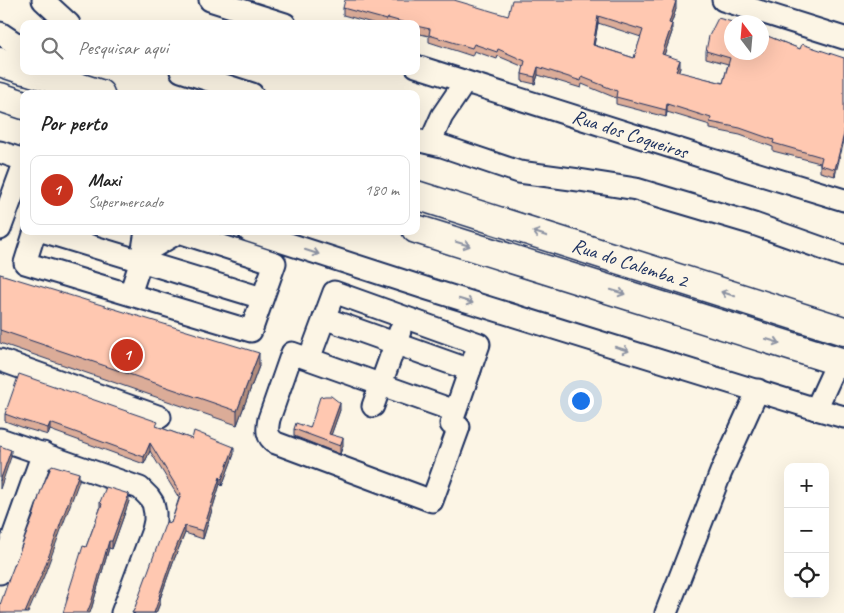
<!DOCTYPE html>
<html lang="pt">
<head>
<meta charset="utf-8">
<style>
	:root { --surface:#fff; --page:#f2f2f2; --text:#222; --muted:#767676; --line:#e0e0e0; --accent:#c8321e }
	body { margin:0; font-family:Caveat,sans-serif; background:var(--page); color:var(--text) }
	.controls { position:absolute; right:15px; bottom:15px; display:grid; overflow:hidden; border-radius:10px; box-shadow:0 5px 20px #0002 }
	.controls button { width:45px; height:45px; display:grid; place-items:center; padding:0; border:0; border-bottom:1px solid var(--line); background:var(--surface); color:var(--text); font:25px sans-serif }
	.compass { position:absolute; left:724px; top:15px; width:45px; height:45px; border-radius:50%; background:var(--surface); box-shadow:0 5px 20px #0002; rotate:344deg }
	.you { position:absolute; left:580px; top:400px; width:18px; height:18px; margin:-12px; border:4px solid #fff; border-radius:50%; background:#1a73e8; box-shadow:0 0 0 8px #1a73e833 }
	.badge { display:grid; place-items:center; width:32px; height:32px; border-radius:50%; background:var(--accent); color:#fff; font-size:16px; font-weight:700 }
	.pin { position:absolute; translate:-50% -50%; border:2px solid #fff; box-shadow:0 1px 5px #0006 }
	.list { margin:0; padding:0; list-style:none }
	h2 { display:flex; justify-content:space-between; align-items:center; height:65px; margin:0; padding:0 20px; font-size:21px }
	h2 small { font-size:16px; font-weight:400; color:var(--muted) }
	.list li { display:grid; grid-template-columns:32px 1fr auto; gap:15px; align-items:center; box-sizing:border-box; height:70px; margin:0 10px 10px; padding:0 10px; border:1px solid var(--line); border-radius:10px }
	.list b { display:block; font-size:19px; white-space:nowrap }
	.list p { margin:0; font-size:16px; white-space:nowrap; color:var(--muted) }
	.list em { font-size:16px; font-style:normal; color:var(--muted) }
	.icon { flex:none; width:28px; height:28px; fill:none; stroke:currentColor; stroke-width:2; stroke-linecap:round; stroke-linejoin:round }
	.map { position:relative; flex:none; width:844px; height:613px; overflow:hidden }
	.search { position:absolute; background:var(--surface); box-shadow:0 5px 20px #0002; left:20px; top:20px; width:400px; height:55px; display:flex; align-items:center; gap:12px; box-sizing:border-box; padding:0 18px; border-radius:10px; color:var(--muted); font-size:19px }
	.panel { position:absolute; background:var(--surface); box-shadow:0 5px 20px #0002; left:20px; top:90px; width:400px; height:145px; border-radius:10px }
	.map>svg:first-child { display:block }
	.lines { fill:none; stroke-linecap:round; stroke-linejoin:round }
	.minor-casing { stroke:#1b2f5e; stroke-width:25 }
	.major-casing { stroke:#1b2f5e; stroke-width:31 }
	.minor { stroke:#fcf5e5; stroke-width:21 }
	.major { stroke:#fcf5e5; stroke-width:28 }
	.wall { fill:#dbac98; stroke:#1b2f5e; fill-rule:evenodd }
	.shaded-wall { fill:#b28c7c; stroke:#1b2f5e }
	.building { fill:#ffc8b1; stroke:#1b2f5e; fill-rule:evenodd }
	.oneway { stroke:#8c92a2 }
	.labels { text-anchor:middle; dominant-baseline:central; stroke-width:4; stroke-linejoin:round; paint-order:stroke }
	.street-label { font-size:20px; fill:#1b2f5e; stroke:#fcf5e5 }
</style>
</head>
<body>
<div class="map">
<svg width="844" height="613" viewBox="0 0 844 613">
	<rect width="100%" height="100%" fill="#fcf5e5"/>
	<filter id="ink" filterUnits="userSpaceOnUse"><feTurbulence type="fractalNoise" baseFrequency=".02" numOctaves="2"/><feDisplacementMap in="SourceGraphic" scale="10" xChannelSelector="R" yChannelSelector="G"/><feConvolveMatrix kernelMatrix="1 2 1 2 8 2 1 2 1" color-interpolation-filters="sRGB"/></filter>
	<g filter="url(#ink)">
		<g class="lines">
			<defs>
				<g id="minor">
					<path d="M 43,0 L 69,24"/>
					<path d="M 210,0 L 285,24"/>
					<path d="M 723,0 L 844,38"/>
					<path d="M 0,33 L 24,49"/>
					<path d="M 416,66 L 706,158 L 844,200"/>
					<path d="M 181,71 L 252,94"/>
					<path d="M 416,140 L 442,146 L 519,172 L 579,180 L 636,189 L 754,224 L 844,256"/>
					<path d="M 430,143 L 442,116 L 465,82"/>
					<path d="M 0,152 L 24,160"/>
					<path d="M 0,229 L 24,164"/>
					<path d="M 35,231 L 25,263 L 251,331 L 275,263 L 179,232 L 150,249"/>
					<path d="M 42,231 L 262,298"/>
					<path d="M 249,231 L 428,289 L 816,409 L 844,417"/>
					<path d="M 130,294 L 141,261 L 146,231"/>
					<path d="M 324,318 L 470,370"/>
					<path d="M 309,359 L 334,292 L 479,344 L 451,424 L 459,427 L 432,501 L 276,443 C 266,437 267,429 269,419 L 292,353 C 347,373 401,392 455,411"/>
					<path d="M 0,360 L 160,417"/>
					<path d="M 373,406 L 400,331"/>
					<path d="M 816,409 L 838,361"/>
					<path d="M 0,439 L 140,488 L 149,497 L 153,503 L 155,513 L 155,521 L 153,530 L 122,613"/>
					<path d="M 0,573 L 43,453"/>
					<path d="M 666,613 L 721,472 L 758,390"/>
				</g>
				<g id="major">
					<path d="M 0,62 L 24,70"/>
					<path d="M 29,71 L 100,94"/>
					<path d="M 0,97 L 24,105"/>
					<path d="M 416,195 L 844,331"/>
					<path d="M 416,229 L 844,363"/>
				</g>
			</defs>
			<!-- minor casing -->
			<use href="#minor" class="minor-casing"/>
			<!-- major casing -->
			<use href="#major" class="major-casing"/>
			<!-- minor -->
			<use href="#minor" class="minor"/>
			<!-- major -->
			<use href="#major" class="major"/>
		</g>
		<!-- wall -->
		<g class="wall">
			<path d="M 343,8 L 508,16 L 676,9 L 671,24 L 672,32 L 664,55 L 680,67 L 678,72 L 723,83 L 728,64 L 706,58 L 706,51 L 767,36 L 800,49 L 844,58 L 835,176 L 820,172 L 820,163 L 773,151 L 773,147 L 740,135 L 710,129 L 710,125 L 667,112 L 666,117 L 616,104 L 616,98 L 582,84 L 581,88 L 538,75 L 535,84 L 522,81 L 522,74 L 524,67 L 498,56 L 497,59 L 474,51 L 472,56 L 429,42 L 429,36 L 416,33 L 416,24 L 376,24 L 343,15 ZM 598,23 L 641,37 L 634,58 L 594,45 Z"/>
			<path d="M 0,274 L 259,366 L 237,425 L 0,343 Z"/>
			<path d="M 340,410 L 331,435 L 343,445 L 340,454 L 294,436 L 294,429 L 310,428 Z"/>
			<path d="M 5,414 L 158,427 L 234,454 L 222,486 L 220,484 L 203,539 L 185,533 L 173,562 L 160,599 L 160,603 L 156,613 L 132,613 L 134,610 L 171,523 L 179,498 L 150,451 L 144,464 L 50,430 L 48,435 L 24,428 L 5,421 Z"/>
			<path d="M 129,501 L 112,549 L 109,548 L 91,610 L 67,601 L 67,597 L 86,547 L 100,509 L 100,502 Z"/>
		</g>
		<!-- shaded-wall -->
		<g class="shaded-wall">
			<path d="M 676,1 L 676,9 L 669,30 L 669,23 Z"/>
			<path d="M 598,16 L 598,23 L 593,52 L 593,45 Z"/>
			<path d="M 672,24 L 672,32 L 662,61 L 662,54 Z"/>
			<path d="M 680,60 L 680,67 L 676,79 L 676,71 Z"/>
			<path d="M 538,67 L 538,75 L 535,84 L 535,77 Z"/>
			<path d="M 667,104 L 667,112 L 666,117 L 666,110 Z"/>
			<path d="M 844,134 L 844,141 L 835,176 L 835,169 Z"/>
			<path d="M 259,353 L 259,366 L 237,425 L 237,411 Z"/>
			<path d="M 340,403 L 340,410 L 329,441 L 329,434 Z"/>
			<path d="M 50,423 L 50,430 L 48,435 L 48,428 Z"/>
			<path d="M 343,438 L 343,445 L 340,454 L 340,446 Z"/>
			<path d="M 150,443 L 150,451 L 144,464 L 144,457 Z"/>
			<path d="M 234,447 L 234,454 L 222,486 L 222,479 Z"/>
			<path d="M 11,450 L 11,457 L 0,489 L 0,481 Z"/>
			<path d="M 79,473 L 79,481 L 44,576 L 28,613 L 25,613 Z"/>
			<path d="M 220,477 L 220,484 L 203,539 L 203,531 Z"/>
			<path d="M 129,494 L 129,501 L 112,549 L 112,541 Z"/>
			<path d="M 185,526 L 185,533 L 173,562 L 160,599 L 160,603 L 156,613 L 154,613 L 159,596 L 173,555 Z"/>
			<path d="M 109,541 L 109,548 L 91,610 L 90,613 L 87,613 Z"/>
		</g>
		<!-- building -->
		<g class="building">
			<path d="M 345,0 L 454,0 L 508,16 L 512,0 L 671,0 L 676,1 L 669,23 L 672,24 L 662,54 L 680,60 L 676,71 L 723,83 L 730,58 L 706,51 L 709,36 L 718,18 L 732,22 L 732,52 L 762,52 L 762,31 L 767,32 L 765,35 L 800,49 L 802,44 L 844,58 L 844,134 L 835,169 L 820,165 L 822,157 L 773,143 L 774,140 L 740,128 L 710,122 L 711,118 L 667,104 L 666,110 L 616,97 L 617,91 L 582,77 L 581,81 L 538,67 L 535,77 L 522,74 L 525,61 L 498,49 L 497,52 L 474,44 L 472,48 L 429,35 L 430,29 L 416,26 L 416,24 L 409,24 L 388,18 L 387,20 L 343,8 ZM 598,16 L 643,30 L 634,58 L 593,45 Z"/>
			<path d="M 0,274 L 259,353 L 237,411 L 0,330 Z"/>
			<path d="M 19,374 L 158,422 L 156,426 L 192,439 L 194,431 L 234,447 L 222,479 L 220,477 L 203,531 L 185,526 L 173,555 L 159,596 L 160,596 L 154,613 L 132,613 L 134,610 L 166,522 L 171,523 L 181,494 L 150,443 L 144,457 L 50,423 L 48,428 L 24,421 L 5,414 Z"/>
			<path d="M 325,396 L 331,396 L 340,403 L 329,434 L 343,438 L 340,446 L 294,429 L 296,423 L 310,428 L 320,397 Z"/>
			<path d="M 0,446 L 11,450 L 0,481 Z"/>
			<path d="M 52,465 L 79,473 L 44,569 L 25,613 L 0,613 L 0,605 L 10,576 L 33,517 L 41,490 Z"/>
			<path d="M 106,487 L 129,494 L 112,541 L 109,541 L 91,603 L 87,613 L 63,613 L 68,597 L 67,597 L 83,546 L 86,547 L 102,504 L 100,502 Z"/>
		</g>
		<!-- one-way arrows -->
		<defs><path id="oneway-shaft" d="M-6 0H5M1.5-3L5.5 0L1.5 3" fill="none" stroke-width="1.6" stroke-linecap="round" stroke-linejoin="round" transform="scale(1.25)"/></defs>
		<g class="oneway">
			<use href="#oneway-shaft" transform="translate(540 234) rotate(-162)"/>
			<use href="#oneway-shaft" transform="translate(463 244) rotate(17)"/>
			<use href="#oneway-shaft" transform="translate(312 252) rotate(18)"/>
			<use href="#oneway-shaft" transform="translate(618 292) rotate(17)"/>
			<use href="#oneway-shaft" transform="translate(728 294) rotate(-162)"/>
			<use href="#oneway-shaft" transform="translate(466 301) rotate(17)"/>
			<use href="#oneway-shaft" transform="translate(773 341) rotate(17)"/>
			<use href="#oneway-shaft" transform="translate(622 349) rotate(17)"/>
		</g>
	</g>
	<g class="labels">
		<!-- street labels -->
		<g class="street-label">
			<text transform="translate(630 134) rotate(18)">Rua dos Coqueiros</text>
			<text transform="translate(630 263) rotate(18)">Rua do Calemba 2</text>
		</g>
	</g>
</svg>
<div class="controls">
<button>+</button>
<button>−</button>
<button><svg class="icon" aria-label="locate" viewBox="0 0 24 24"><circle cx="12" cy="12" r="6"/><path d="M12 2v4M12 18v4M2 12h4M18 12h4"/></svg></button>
</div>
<svg class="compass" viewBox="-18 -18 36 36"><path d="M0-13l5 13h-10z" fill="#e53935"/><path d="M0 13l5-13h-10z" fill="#767676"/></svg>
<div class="you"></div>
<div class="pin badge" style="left:127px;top:355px">1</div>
<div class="search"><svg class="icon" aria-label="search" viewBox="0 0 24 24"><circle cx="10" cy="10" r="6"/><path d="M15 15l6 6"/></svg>Pesquisar aqui</div>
<section class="panel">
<h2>Por perto<small></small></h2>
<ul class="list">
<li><span class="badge">1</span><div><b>Maxi</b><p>Supermercado</p></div><em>180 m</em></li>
</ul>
</section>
</div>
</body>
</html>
